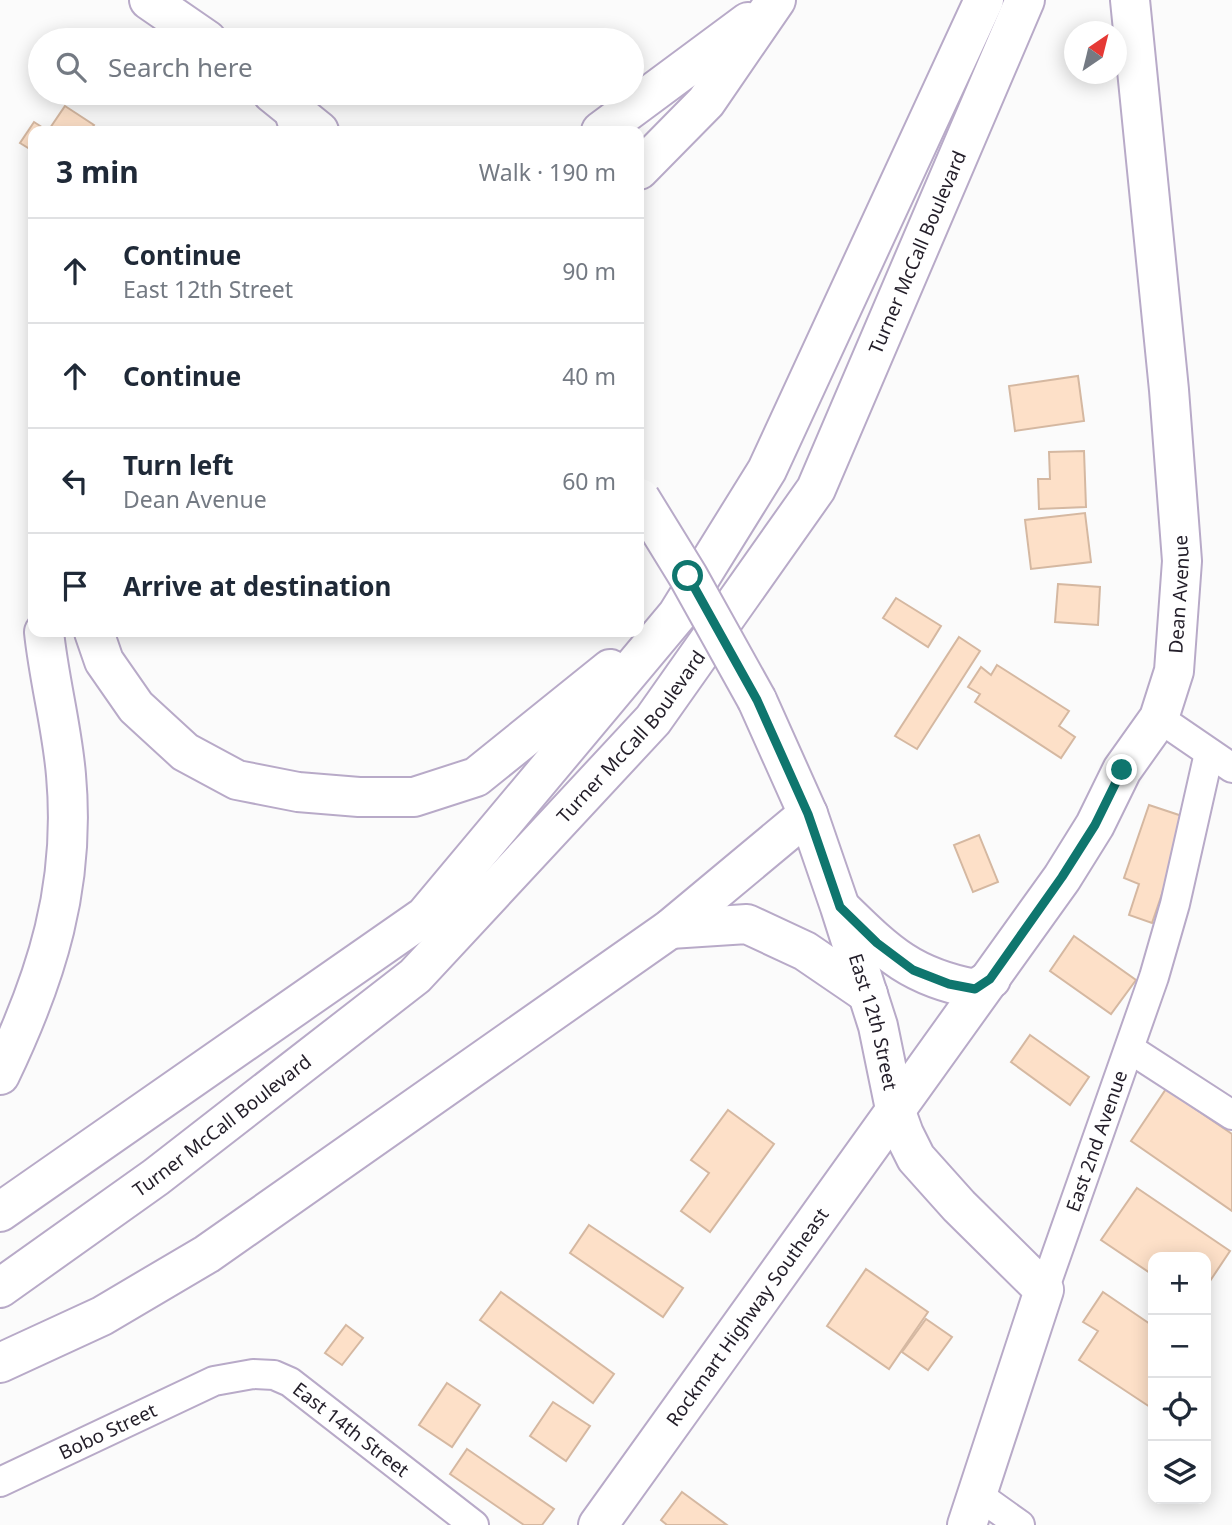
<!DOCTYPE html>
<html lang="en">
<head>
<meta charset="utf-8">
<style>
	:root { --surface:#fff; --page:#f2f2f3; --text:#1f2937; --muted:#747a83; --line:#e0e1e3 }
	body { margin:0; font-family:"Noto Sans",sans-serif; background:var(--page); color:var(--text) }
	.controls { position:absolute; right:21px; bottom:21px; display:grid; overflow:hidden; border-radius:14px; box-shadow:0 4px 18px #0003 }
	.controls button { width:63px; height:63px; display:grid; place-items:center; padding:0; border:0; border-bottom:2px solid var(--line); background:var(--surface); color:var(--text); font:35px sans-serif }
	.compass { position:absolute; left:1064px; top:21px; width:63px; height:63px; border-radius:50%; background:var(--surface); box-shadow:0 4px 18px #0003; rotate:35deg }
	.stop { position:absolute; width:21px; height:21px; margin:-16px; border:5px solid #0f766e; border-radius:50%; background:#fff }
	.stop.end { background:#0f766e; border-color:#fff; box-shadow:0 2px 7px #0008 }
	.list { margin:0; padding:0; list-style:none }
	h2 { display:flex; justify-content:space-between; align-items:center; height:91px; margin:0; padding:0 28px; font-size:30px }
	h2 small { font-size:23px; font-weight:400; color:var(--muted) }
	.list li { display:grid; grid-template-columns:46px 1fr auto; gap:21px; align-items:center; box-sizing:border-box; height:105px; padding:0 28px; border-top:2px solid var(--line) }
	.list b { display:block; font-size:26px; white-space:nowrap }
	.list p { margin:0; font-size:23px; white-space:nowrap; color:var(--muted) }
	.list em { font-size:23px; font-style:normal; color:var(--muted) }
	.icon { flex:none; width:38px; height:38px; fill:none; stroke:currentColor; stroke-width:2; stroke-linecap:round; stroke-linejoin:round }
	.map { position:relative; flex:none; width:1232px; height:1525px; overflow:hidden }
	.search { position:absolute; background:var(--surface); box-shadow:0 4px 18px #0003; left:28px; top:28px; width:616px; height:77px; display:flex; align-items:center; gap:18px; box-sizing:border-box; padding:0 24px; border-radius:38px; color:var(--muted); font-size:26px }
	.panel { position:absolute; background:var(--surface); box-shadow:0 4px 18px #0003; left:28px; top:126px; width:616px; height:511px; border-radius:14px }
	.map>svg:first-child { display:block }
	.building { fill:#fde0c8; stroke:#d5b8a1; stroke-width:2 }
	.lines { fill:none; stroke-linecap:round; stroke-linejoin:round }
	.street-casing { stroke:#b8aac8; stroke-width:32 }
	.secondary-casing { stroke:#b8aac8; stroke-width:42 }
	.highway-casing { stroke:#b8aac8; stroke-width:42 }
	.street { stroke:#fff; stroke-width:28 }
	.secondary { stroke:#fff; stroke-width:38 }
	.highway { stroke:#fff; stroke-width:38 }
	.secondary-bridge-casing { stroke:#b8aac8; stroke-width:42; stroke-linecap:butt }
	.secondary-bridge { stroke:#fff; stroke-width:38 }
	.route { stroke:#0f766e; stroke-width:9 }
	.labels { text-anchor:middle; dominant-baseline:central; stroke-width:7; stroke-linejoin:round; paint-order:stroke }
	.street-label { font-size:19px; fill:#231e29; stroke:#fff }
</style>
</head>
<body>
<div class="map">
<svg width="1232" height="1525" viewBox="0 0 1232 1525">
	<rect width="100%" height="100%" fill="#fbfbfb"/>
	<!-- building -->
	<g class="building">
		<path d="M 65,106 L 94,125 L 90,131 L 33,131 L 33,151 L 20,143 L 34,122 L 48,131 Z"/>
		<path d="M 1078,376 L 1084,421 L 1015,431 L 1009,386 Z"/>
		<path d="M 1084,451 L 1086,507 L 1039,509 L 1038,479 L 1050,479 L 1049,452 Z"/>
		<path d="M 1085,513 L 1091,562 L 1031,569 L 1025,520 Z"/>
		<path d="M 1058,584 L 1100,587 L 1098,625 L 1055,622 Z"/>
		<path d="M 896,598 L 941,626 L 928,647 L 883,618 Z"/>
		<path d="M 959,637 L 980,651 L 917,749 L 895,736 Z"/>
		<path d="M 997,665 L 1069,711 L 1059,726 L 1075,737 L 1061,758 L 975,702 L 980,694 L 968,687 L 981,667 L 991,675 Z"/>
		<path d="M 1149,805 L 1188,818 L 1152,923 L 1129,915 L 1139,884 L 1124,878 Z"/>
		<path d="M 979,835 L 998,882 L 973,892 L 954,845 Z"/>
		<path d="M 1074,936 L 1136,980 L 1111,1014 L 1050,971 Z"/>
		<path d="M 1030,1035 L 1089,1077 L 1070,1105 L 1011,1062 Z"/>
		<path d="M 1166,1089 L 1232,1134 L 1232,1211 L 1131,1141 Z"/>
		<path d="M 728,1110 L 774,1144 L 710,1232 L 681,1211 L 709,1173 L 691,1160 Z"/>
		<path d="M 1137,1188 L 1230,1251 L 1206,1287 L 1206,1257 L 1153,1257 L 1153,1275 L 1101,1240 Z"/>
		<path d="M 589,1225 L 683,1288 L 663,1317 L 570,1253 Z"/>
		<path d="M 866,1269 L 928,1312 L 889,1369 L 827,1326 Z"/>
		<path d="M 501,1292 L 614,1374 L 593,1403 L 480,1320 Z"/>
		<path d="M 1103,1292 L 1153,1326 L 1153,1409 L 1079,1360 L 1098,1331 L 1083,1322 Z"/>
		<path d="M 926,1319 L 952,1337 L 928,1370 L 902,1352 Z"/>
		<path d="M 346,1325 L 363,1338 L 342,1365 L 325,1353 Z"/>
		<path d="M 447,1383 L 480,1405 L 452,1447 L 419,1425 Z"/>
		<path d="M 553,1402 L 590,1426 L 566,1461 L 530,1436 Z"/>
		<path d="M 467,1449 L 554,1509 L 542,1525 L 524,1525 L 450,1474 Z"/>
		<path d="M 682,1492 L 727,1525 L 667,1525 L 661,1520 Z"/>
	</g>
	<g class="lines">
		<defs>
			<g id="street">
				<path d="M 1159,718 L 1232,768"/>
				<path d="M 1130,1049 L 1232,1115"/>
				<path id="s1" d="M 1044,1290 L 1154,977 L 1175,904 L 1209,753"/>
				<path id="s2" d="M 0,1482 L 214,1381 L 253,1374 L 274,1375 L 290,1382 L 474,1525"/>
				<path d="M 978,1495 L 1020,1525"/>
			</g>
			<g id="secondary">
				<path d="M 149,0 L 207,40"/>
				<path d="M 272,93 L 319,131"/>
				<path d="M 601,131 L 748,22"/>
				<path d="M 639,170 L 706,102 L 776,0"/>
				<path id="s3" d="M 757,700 L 808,814 L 840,907 L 878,1026 L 895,1109 L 904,1134 L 916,1158 L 959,1206 L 1044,1290 L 967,1525"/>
				<path d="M 844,911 C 888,954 912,977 975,989 L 991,979"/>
				<path id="s4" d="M 598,1525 L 1062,878 L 1095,825 L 1122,770 L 1159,718 L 1174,671 L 1182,561 L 1169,390 L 1130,0"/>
			</g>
			<g id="highway">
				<path d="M 293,109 L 300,131"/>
				<path d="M 94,632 L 104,661 L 136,707 L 185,752 L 237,780 L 298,792 L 359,797 L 414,797 L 476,777 L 610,669"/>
				<path d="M 670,929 L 747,924 L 805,951 L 868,994"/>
				<path d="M 0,1075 C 47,977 76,885 66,775 C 62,727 49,680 44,632"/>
				<path d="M 0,1212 L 425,916 L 677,615 L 767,470 L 984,0"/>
				<path id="s5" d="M 0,1288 L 156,1177 L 415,976 L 653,720 L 816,489 L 1025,0"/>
				<path d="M 0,1363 L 102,1316 L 207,1254 L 670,929 L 808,814"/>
			</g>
		</defs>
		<!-- street casing -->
		<use href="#street" class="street-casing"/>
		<!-- secondary casing -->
		<use href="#secondary" class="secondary-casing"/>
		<!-- highway casing -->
		<use href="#highway" class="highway-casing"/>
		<!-- street -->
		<use href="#street" class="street"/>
		<!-- secondary -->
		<use href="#secondary" class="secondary"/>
		<!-- highway -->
		<use href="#highway" class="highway"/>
		<defs>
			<path id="secondary-bridge" d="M 640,498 L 688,576 L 757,700"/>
		</defs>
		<!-- secondary-bridge casing -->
		<use href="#secondary-bridge" class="secondary-bridge-casing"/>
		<!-- secondary-bridge -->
		<use href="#secondary-bridge" class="secondary-bridge"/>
	</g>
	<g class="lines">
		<!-- route -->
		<path class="route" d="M 688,576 L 757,700 L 808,814 L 840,907 L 877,943 L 913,970 L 949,984 L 975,989 L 990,979 L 1062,877 L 1095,825 L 1122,770"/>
	</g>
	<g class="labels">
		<!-- street labels -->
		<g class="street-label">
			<text stroke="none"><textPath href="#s5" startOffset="1409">Turner McCall Boulevard</textPath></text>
			<text stroke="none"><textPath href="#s4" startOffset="1110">Dean Avenue</textPath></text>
			<text stroke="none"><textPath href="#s5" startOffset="842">Turner McCall Boulevard</textPath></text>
			<text stroke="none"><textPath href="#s3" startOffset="343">East 12th Street</textPath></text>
			<text stroke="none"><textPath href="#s5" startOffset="275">Turner McCall Boulevard</textPath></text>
			<text stroke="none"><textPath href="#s1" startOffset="158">East 2nd Avenue</textPath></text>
			<text stroke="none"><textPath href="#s4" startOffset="256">Rockmart Highway Southeast</textPath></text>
			<text stroke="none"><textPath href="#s2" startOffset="392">East 14th Street</textPath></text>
			<text stroke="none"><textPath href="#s2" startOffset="119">Bobo Street</textPath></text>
		</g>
	</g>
</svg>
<div class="controls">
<button>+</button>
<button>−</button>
<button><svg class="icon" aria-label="locate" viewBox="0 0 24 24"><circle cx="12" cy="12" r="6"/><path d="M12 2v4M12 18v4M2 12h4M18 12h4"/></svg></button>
<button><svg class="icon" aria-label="layers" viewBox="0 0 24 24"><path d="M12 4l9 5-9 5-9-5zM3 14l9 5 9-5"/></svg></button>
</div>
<svg class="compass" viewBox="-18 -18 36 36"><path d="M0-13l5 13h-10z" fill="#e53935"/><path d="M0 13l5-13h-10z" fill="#747a83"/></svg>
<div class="stop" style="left:688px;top:576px"></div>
<div class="stop end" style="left:1122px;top:770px"></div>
<div class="search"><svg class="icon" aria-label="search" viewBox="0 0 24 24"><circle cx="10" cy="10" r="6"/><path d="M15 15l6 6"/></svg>Search here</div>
<section class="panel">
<h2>3 min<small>Walk · 190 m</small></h2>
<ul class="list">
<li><svg class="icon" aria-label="ahead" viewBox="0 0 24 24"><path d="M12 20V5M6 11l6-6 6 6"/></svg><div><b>Continue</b><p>East 12th Street</p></div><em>90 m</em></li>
<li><svg class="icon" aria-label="ahead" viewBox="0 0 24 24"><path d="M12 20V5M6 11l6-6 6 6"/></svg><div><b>Continue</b></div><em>40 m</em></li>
<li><svg class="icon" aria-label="left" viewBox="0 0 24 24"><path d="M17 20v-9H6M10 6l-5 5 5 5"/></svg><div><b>Turn left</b><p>Dean Avenue</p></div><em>60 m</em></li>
<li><svg class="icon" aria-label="arrive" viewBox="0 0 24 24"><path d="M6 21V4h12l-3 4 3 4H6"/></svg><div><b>Arrive at destination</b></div></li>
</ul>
</section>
</div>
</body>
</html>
